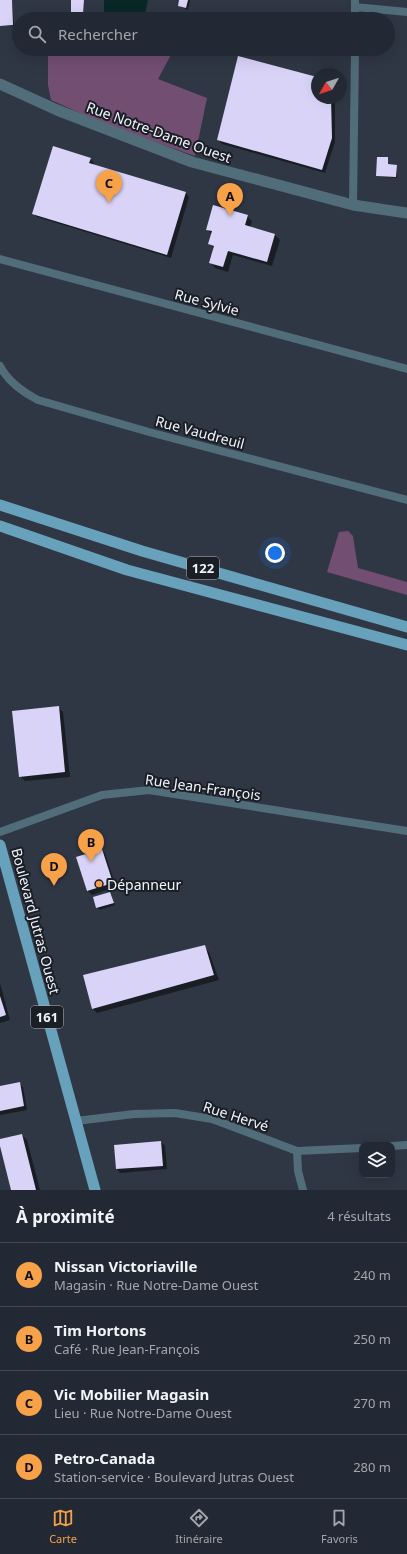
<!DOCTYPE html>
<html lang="fr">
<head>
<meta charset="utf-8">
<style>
	:root { --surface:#232934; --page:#2b313c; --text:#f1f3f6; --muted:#a3a6ac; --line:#40454f; --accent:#f7a148 }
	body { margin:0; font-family:"Noto Sans",sans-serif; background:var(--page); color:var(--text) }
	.controls { position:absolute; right:12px; bottom:12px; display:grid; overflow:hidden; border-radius:8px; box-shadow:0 4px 16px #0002 }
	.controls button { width:36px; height:36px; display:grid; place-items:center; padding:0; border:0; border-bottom:1px solid var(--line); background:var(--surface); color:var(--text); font:20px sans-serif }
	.compass { position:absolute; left:311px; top:68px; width:36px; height:36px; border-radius:50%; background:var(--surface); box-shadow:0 4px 16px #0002; rotate:231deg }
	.you { position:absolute; left:275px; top:553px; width:14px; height:14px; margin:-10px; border:3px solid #fff; border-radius:50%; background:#1a73e8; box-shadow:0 0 0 6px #1a73e833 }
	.badge { display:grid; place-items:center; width:26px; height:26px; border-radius:50%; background:var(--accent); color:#111; font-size:13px; font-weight:700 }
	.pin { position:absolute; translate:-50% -33px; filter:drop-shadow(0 1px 2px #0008) }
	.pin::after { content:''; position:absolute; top:21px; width:14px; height:12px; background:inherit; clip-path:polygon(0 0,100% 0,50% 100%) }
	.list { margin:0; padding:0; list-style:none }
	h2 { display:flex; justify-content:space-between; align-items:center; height:52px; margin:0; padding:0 16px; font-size:17px }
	h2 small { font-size:13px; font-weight:400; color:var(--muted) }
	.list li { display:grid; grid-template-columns:26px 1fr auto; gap:12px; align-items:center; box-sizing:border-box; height:64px; padding:0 16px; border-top:1px solid var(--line) }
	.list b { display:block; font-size:15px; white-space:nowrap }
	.list p { margin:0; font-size:13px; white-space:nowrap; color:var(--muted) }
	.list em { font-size:13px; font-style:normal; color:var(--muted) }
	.icon { flex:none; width:22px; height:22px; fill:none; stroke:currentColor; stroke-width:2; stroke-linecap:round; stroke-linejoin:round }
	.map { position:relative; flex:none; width:407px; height:1190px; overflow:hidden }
	.search { position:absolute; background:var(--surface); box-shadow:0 4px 16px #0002; left:12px; right:12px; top:12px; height:44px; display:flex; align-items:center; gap:10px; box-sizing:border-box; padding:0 14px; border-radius:22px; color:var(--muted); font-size:15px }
	.sheet { height:308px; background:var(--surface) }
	nav { display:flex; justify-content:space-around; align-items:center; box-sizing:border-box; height:56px; border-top:1px solid var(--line); background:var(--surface); font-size:11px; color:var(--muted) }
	nav a { display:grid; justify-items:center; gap:2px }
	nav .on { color:var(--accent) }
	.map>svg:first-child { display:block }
	.green { fill:#734e73 }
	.water { fill:#0a2727 }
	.shadow { fill:#0007 }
	.building { fill:#dad3f8 }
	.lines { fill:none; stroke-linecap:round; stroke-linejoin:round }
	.minor { stroke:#526d7a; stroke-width:8 }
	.tertiary { stroke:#526d7a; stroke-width:11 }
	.primary { stroke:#68a1bc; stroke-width:11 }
	.poi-dot { fill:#f7a148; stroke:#1b1e25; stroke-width:1.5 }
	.labels { text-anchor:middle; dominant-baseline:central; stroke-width:4; stroke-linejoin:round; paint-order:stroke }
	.shield { fill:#1b1e25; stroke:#afb4bd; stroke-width:1 }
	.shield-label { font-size:13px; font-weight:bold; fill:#eff4fe }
	.street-label { font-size:14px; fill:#eff4fe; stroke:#1b1e25 }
	.poi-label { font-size:14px; fill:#eff4fe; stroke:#1b1e25; text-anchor:start }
</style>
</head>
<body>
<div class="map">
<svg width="407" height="1190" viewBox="0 0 407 1190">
	<rect width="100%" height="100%" fill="#2f3745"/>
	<!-- green -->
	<g class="green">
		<path d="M 133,49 L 174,49 L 158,79 L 207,98 L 195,156 L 107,125 L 51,100 L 48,85 L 48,50 L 105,51 L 118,55 Z"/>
		<path d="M 348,531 L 353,536 L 358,568 L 407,582 L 407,595 L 327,572 L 339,532 Z"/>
	</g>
	<!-- water -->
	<path class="water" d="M 104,0 L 148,0 L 144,19 L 104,19 Z"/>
	<!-- shadow -->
	<g class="shadow">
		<path d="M 0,0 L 12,0 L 14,26 L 0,26 Z"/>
		<path d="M 72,0 L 84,0 L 83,15 L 72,13 Z"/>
		<path d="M 180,0 L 190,0 L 188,10 L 179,6 Z"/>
		<path d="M 317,78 L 317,98 L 335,98 L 335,142 L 325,173 L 222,144 L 218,140 Z"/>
		<path d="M 388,158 L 388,165 L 397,166 L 397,178 L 377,176 Z"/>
		<path d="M 90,159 L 94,163 L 93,166 L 186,193 L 189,197 L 171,258 L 37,217 L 33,213 Z"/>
		<path d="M 247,216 L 252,221 L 250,228 L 275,235 L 280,240 L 272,266 L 233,255 L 228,272 L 215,268 L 211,263 L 215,249 L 209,244 L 212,235 L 207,229 Z"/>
		<path d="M 58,707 L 63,712 L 70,777 L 25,781 L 20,776 Z"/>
		<path d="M 102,850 L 105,853 L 116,887 L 92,895 L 88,891 L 77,858 Z"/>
		<path d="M 110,893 L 115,905 L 100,910 L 97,907 Z"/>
		<path d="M 204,947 L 209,952 L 219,980 L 97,1013 L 92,1008 Z"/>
		<path d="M 0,983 L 10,1020 L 0,1023 Z"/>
		<path d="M 19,1083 L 23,1087 L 27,1110 L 0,1115 L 0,1087 Z"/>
		<path d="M 22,1135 L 27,1140 L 40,1190 L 12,1190 L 0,1140 Z"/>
		<path d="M 161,1142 L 165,1146 L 167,1169 L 120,1173 L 117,1169 L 115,1146 Z"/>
	</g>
	<!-- building -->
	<g class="building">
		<path d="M 0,0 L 12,0 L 13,25 L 0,26 Z"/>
		<path d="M 71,0 L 84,0 L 83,14 L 71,14 Z"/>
		<path d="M 179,0 L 188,0 L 186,8 L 178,6 Z"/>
		<path d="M 238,56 L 317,77 L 317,98 L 331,98 L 332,138 L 322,170 L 217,140 Z"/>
		<path d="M 53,146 L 91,158 L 89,163 L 186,192 L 167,255 L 32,214 Z"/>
		<path d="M 377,157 L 388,157 L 388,164 L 397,165 L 396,177 L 376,176 Z"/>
		<path d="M 213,205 L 248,215 L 245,225 L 275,234 L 267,262 L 228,251 L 223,267 L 209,263 L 214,246 L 208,244 L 212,231 L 206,230 Z"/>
		<path d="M 59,706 L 65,772 L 19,777 L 12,711 Z"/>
		<path d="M 102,849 L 113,883 L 87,891 L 76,857 Z"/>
		<path d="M 110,892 L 114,903 L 96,908 L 93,897 Z"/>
		<path d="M 205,945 L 214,975 L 92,1009 L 83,975 Z"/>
		<path d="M 0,996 L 6,1015 L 0,1017 Z"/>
		<path d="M 20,1082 L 24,1106 L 0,1111 L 0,1086 Z"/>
		<path d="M 22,1134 L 36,1190 L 11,1190 L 0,1146 L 0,1139 Z"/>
		<path d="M 161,1141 L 163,1166 L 116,1169 L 114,1145 Z"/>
	</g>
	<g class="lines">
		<!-- minor -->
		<g class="minor">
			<path d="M 355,7 L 407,12"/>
			<path d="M 355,19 L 355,0"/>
			<path d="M 353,205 L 355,49"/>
			<path d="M 0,259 L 407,369"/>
			<path d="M 0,366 C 8,382 23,392 38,400 L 149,432 L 407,500"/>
			<path d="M 0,832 L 102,795 L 149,790 L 407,831"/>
			<path d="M 76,1121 L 134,1114 L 175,1113 L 212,1119 L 297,1151 L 362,1148"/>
			<path d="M 392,1146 L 407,1145"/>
			<path d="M 297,1151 L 298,1171 L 303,1190"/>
		</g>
		<!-- tertiary -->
		<path class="tertiary" d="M 0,84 L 57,110 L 192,162 L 353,205 L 407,213"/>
		<!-- primary -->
		<g class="primary">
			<path d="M 0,505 L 142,551 L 407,627"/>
			<path d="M 0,526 L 127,570 L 407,645"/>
			<path d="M 0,845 L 95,1190"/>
		</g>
	</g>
	<!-- markers -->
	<circle class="poi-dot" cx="99" cy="884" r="4"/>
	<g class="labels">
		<!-- shield labels -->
		<g class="shield">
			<rect x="187" y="557" width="32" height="22" rx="3"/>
			<rect x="31" y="1006" width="32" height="22" rx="3"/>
		</g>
		<g class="shield-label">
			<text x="203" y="568">122</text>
			<text x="47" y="1017">161</text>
		</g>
		<!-- street labels -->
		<g class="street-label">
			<text transform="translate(159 132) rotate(20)">Rue Notre-Dame Ouest</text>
			<text transform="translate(207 302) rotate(15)">Rue Sylvie</text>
			<text transform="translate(200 432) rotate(15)">Rue Vaudreuil</text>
			<text transform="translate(203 787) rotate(8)">Rue Jean-François</text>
			<text transform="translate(36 921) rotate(75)">Boulevard Jutras Ouest</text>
			<text transform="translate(236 1116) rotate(18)">Rue Hervé</text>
		</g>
		<!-- poi labels -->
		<g class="poi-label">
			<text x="107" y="884">Dépanneur</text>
		</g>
	</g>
</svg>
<div class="controls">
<button><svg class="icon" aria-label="layers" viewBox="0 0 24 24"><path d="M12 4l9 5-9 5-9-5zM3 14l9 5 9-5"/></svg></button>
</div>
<svg class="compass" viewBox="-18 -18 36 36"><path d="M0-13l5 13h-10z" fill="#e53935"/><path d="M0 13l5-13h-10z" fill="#a3a6ac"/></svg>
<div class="you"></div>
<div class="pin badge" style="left:230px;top:216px">A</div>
<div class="pin badge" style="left:91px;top:862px">B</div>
<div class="pin badge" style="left:109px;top:203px">C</div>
<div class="pin badge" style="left:54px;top:886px">D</div>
<div class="search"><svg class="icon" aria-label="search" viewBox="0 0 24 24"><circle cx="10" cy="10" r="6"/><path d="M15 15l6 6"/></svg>Rechercher</div>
</div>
<section class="sheet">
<h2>À proximité<small>4 résultats</small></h2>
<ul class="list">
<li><span class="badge">A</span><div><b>Nissan Victoriaville</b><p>Magasin · Rue Notre-Dame Ouest</p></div><em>240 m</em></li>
<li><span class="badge">B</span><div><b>Tim Hortons</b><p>Café · Rue Jean-François</p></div><em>250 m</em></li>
<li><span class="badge">C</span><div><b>Vic Mobilier Magasin</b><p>Lieu · Rue Notre-Dame Ouest</p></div><em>270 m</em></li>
<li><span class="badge">D</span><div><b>Petro-Canada</b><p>Station-service · Boulevard Jutras Ouest</p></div><em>280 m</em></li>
</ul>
</section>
<nav>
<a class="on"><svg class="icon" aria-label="map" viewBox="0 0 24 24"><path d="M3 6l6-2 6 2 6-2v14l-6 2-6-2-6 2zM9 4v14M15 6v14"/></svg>Carte</a>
<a><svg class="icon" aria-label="directions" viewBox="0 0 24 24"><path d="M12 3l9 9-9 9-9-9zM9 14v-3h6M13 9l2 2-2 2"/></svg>Itinéraire</a>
<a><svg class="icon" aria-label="saved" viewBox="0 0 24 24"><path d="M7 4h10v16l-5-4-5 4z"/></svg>Favoris</a>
</nav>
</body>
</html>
